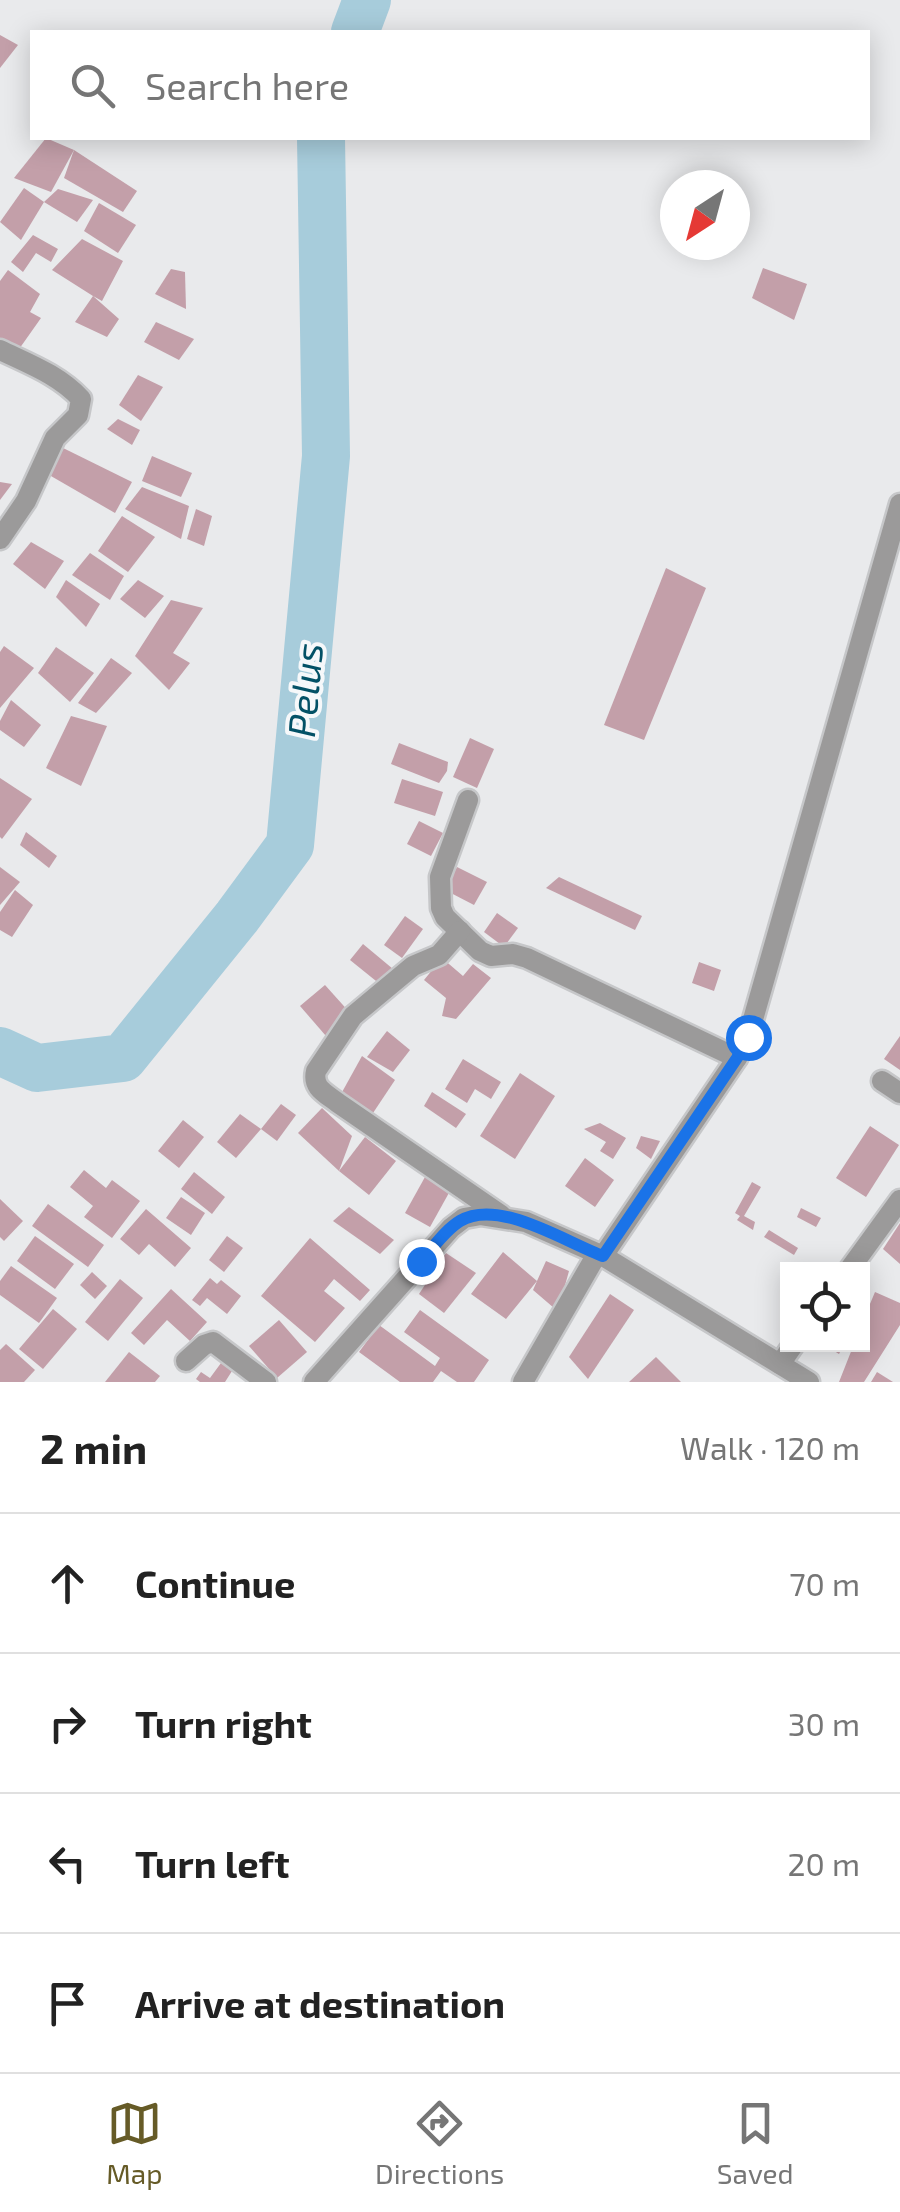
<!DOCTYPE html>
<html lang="en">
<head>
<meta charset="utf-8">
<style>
	:root { --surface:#fff; --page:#f6f6f6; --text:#222; --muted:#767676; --line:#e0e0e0; --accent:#665b27 }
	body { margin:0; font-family:"Exo 2",sans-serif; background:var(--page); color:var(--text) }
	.controls { position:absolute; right:30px; bottom:30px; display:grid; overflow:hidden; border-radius:0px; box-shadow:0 5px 25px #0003 }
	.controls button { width:90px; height:90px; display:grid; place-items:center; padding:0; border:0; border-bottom:2px solid var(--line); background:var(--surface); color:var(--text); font:50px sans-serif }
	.compass { position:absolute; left:660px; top:170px; width:90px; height:90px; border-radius:50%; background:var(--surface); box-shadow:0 5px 25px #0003; rotate:216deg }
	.stop { position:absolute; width:30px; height:30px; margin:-22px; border:8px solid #1a73e8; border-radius:50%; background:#fff }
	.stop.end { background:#1a73e8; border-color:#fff; box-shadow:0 2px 10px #0008 }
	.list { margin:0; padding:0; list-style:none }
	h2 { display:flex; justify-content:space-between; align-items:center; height:130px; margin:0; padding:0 40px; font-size:42px }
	h2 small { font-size:32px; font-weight:400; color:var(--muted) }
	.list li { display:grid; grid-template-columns:65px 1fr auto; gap:30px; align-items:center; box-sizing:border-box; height:140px; padding:0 40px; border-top:2px solid var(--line) }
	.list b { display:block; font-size:38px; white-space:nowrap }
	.list em { font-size:32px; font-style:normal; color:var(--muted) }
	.icon { flex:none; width:55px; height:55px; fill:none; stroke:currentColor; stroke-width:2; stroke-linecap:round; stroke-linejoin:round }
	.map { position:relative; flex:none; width:900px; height:1382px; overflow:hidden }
	.search { position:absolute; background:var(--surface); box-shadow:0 5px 25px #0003; left:30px; right:30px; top:30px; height:110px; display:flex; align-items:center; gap:25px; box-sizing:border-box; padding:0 35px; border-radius:0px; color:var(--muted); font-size:38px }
	.sheet { height:690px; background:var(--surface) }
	nav { display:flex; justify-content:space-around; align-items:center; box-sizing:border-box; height:140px; border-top:2px solid var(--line); background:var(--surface); font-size:28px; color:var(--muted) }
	nav a { display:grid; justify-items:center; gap:5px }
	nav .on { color:var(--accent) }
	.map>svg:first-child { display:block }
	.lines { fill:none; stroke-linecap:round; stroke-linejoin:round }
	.river { stroke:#a7ccdb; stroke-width:48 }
	.building { fill:#c39fa9 }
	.street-casing { stroke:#c6c7c9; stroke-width:25 }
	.street { stroke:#9b9a9a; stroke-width:20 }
	.route { stroke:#1a73e8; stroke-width:12 }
	.labels { text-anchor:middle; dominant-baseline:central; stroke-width:8; stroke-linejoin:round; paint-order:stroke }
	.water-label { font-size:38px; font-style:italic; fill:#035166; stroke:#f6f8fa }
</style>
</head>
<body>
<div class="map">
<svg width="900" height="1382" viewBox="0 0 900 1382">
	<rect width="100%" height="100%" fill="#e9eaec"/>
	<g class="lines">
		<!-- river -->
		<g class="river">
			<path d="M 355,32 L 367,0"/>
			<path d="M 0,1051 L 37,1068 L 123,1058 L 237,917 L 290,845 L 326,456 L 321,138"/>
		</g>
	</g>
	<!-- building -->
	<g class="building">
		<path d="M 0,35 L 18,45 L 0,68 Z"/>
		<path d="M 46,138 L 74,150 L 51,192 L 14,178 Z"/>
		<path d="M 74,150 L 137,191 L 123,212 L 64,178 Z"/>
		<path d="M 24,188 L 44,202 L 21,240 L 0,222 Z"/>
		<path d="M 58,189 L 93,200 L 77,222 L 44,202 Z"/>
		<path d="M 99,203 L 136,225 L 118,253 L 84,231 Z"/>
		<path d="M 33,235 L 58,249 L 51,262 L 36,253 L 23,272 L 11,262 Z"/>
		<path d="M 82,239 L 123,261 L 102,301 L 93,296 L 119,319 L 107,337 L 75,322 L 93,296 L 52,270 Z"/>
		<path d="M 763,268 L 807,284 L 794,320 L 752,298 Z"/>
		<path d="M 171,269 L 185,272 L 186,309 L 155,294 Z"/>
		<path d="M 8,270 L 40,294 L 30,312 L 41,318 L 17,352 L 0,341 L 0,281 Z"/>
		<path d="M 156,322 L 194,339 L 179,360 L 144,342 Z"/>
		<path d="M 138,375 L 163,387 L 141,421 L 119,405 Z"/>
		<path d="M 118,419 L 140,430 L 132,445 L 107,429 Z"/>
		<path d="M 57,445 L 132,482 L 115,513 L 44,472 Z"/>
		<path d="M 152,456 L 192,473 L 181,497 L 142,481 Z"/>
		<path d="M 0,482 L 12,484 L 0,500 Z"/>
		<path d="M 142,487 L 189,506 L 181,539 L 125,509 Z"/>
		<path d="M 196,509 L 212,516 L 204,546 L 187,539 Z"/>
		<path d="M 122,516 L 155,537 L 128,572 L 98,551 Z"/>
		<path d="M 31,542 L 64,561 L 45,589 L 13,564 Z"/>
		<path d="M 90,553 L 124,576 L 110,600 L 72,575 Z"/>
		<path d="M 666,568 L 706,588 L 644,740 L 604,725 Z"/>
		<path d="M 66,580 L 100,604 L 86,627 L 56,597 Z"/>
		<path d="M 138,580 L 164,596 L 145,618 L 120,599 Z"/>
		<path d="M 171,600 L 203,608 L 173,653 L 190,663 L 169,690 L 135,656 Z"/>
		<path d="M 4,646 L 34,668 L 0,708 L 0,652 Z"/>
		<path d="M 56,647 L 94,673 L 70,702 L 38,673 Z"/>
		<path d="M 111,658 L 132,673 L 96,713 L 78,703 Z"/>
		<path d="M 11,700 L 41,725 L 24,747 L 0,730 L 0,721 Z"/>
		<path d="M 71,716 L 107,726 L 81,786 L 46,768 Z"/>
		<path d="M 470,738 L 494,749 L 477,788 L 453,777 Z"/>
		<path d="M 399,743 L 448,762 L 447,771 L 439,783 L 391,764 Z"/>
		<path d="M 0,778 L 32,799 L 2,839 L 0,837 Z"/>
		<path d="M 402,779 L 443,792 L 435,816 L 394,803 Z"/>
		<path d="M 419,821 L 443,833 L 431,856 L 407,844 Z"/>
		<path d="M 26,832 L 57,856 L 49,868 L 20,845 Z"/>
		<path d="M 0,867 L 20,882 L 0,905 Z"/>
		<path d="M 457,867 L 487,882 L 474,905 L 445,890 Z"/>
		<path d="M 559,877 L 642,916 L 635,930 L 546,888 Z"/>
		<path d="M 15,890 L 33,905 L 12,937 L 0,930 L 0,912 Z"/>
		<path d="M 497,913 L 518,928 L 504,947 L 484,932 Z"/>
		<path d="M 405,916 L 423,929 L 402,958 L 384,945 Z"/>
		<path d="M 363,944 L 393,969 L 381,985 L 350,960 Z"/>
		<path d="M 442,958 L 463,976 L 473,964 L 491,978 L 456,1019 L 442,1016 L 446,998 L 424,980 Z"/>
		<path d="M 699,962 L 721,970 L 714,991 L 692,983 Z"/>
		<path d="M 325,985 L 351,1014 L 326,1036 L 300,1006 Z"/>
		<path d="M 387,1031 L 410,1050 L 393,1072 L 367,1057 Z"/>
		<path d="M 900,1036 L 900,1070 L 884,1059 Z"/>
		<path d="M 362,1056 L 395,1080 L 369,1119 L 341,1094 Z"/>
		<path d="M 463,1059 L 501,1082 L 491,1099 L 475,1089 L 467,1103 L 445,1089 Z"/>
		<path d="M 520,1073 L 555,1096 L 515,1159 L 480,1136 Z"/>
		<path d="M 432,1092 L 466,1114 L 456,1128 L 424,1106 Z"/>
		<path d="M 281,1104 L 296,1115 L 277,1141 L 261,1129 Z"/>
		<path d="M 322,1108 L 352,1136 L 339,1171 L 298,1133 Z"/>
		<path d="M 240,1114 L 261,1129 L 236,1158 L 217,1142 Z"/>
		<path d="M 183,1120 L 204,1137 L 179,1168 L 158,1151 Z"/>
		<path d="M 600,1123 L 626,1138 L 613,1159 L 600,1151 L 606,1142 L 584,1129 Z"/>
		<path d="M 870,1126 L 899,1145 L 866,1197 L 836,1178 Z"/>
		<path d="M 641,1136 L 660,1141 L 651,1159 L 636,1148 Z"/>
		<path d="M 365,1137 L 396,1161 L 369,1195 L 339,1171 Z"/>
		<path d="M 585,1158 L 614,1180 L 595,1207 L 565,1186 Z"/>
		<path d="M 84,1170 L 106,1188 L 112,1180 L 140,1201 L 112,1238 L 84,1217 L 93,1206 L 70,1187 Z"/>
		<path d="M 194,1172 L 225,1197 L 212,1214 L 181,1189 Z"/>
		<path d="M 425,1177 L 450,1191 L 430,1227 L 405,1213 Z"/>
		<path d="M 752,1182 L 761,1187 L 744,1216 L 755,1222 L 753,1230 L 737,1220 L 740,1216 L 735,1213 Z"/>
		<path d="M 181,1197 L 205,1213 L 191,1235 L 166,1218 Z"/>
		<path d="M 0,1199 L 23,1221 L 4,1241 L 0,1237 Z"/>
		<path d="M 48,1204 L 104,1245 L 88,1267 L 32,1226 Z"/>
		<path d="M 349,1207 L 394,1240 L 380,1254 L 333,1221 Z"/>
		<path d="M 801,1208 L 821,1218 L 816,1227 L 797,1217 Z"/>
		<path d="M 146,1209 L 191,1248 L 175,1267 L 149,1244 L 139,1255 L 120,1239 Z"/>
		<path d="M 900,1223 L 900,1264 L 883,1249 Z"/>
		<path d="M 769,1230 L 798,1248 L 794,1255 L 764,1237 Z"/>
		<path d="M 35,1236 L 74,1264 L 55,1289 L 17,1261 Z"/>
		<path d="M 227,1236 L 243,1248 L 224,1272 L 209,1260 Z"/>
		<path d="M 310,1238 L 370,1290 L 360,1301 L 334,1279 L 324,1291 L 345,1308 L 315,1342 L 261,1296 Z"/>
		<path d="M 503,1252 L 537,1281 L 546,1261 L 569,1271 L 561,1300 L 554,1308 L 533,1290 L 537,1281 L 506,1319 L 471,1294 Z"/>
		<path d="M 446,1253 L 476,1273 L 444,1313 L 419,1294 Z"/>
		<path d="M 11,1266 L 57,1298 L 39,1323 L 0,1295 L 0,1281 Z"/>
		<path d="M 92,1272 L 107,1286 L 95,1299 L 80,1285 Z"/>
		<path d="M 210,1278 L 217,1284 L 221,1280 L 241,1296 L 227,1314 L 207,1298 L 200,1306 L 192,1300 Z"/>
		<path d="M 120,1279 L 143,1298 L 108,1341 L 85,1322 Z"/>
		<path d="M 171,1289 L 207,1322 L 190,1341 L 167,1320 L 144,1345 L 131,1333 Z"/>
		<path d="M 875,1292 L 900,1303 L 900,1325 L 864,1382 L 839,1382 L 854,1344 L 862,1344 L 862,1323 Z"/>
		<path d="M 610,1294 L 634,1310 L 588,1379 L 569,1357 Z"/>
		<path d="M 53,1309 L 77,1329 L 43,1369 L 19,1349 Z"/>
		<path d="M 420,1310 L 489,1360 L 474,1382 L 457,1382 L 441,1371 L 433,1382 L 400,1382 L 359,1352 L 379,1325 L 435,1366 L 440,1358 L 404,1332 Z"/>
		<path d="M 279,1320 L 307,1352 L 277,1378 L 249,1346 Z"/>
		<path d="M 6,1344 L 35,1370 L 24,1382 L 0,1382 L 0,1350 Z"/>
		<path d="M 823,1344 L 844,1344 L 839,1354 Z"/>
		<path d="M 129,1352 L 160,1376 L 155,1382 L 105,1382 Z"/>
		<path d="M 656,1357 L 681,1382 L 629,1382 Z"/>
		<path d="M 221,1363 L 232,1371 L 225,1382 L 200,1382 L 196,1379 L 201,1372 L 210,1378 Z"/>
		<path d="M 877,1372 L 893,1382 L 871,1382 Z"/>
	</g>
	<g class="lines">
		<defs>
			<g id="street">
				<path d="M 0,350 C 29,364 59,375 81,399 L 78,415 L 55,438 L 26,501 L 0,539"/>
				<path d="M 468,800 L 440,877 L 441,908 L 445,917 L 480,951 L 491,956 L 513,954 L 527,958 L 737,1058"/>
				<path d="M 460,931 L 439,955 L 413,966 L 353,1016 L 316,1071 C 312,1088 325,1093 338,1103 L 501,1215"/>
				<path d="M 882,1081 L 900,1093"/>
				<path d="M 603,1256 L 737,1058 L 748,1037 L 900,504"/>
				<path d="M 849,1270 L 900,1200"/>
				<path d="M 186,1361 L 204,1345 L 213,1342 L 266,1382"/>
				<path d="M 780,1364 L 794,1344"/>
				<path d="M 314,1382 L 451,1228 L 464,1218 L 481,1215 L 526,1222 L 603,1256 L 809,1382"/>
				<path d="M 523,1382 L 597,1254"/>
			</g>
		</defs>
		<!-- street casing -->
		<use href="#street" class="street-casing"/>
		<!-- street -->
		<use href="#street" class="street"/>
	</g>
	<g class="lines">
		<!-- route -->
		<path class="route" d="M 421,1261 C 433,1248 445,1230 460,1221 C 499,1198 565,1242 603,1256 L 737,1058 L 748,1037"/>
	</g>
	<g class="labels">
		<!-- water labels -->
		<g class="water-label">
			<text transform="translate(304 690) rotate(-85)">Pelus</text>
		</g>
	</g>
</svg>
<div class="controls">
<button><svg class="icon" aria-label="locate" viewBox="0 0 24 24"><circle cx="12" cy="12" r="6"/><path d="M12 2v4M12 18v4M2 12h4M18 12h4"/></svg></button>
</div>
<svg class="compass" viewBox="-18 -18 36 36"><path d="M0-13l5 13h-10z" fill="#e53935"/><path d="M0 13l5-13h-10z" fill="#767676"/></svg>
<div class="stop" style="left:748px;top:1037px"></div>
<div class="stop end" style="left:421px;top:1261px"></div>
<div class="search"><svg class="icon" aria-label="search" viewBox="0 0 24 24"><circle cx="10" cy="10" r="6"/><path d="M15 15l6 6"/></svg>Search here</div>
</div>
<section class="sheet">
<h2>2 min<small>Walk · 120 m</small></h2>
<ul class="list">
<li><svg class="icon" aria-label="ahead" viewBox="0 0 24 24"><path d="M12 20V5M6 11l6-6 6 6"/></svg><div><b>Continue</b></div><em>70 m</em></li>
<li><svg class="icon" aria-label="right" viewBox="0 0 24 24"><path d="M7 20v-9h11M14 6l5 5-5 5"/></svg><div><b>Turn right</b></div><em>30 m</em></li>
<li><svg class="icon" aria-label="left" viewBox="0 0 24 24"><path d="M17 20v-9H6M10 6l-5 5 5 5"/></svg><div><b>Turn left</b></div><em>20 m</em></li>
<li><svg class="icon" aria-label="arrive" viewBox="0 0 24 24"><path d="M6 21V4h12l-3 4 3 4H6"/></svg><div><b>Arrive at destination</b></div></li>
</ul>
</section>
<nav>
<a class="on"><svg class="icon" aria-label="map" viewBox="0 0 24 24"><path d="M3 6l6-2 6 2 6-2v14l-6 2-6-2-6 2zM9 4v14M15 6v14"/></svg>Map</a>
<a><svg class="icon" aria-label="directions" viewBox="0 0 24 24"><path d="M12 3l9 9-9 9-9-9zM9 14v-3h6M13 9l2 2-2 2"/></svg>Directions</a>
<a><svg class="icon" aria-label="saved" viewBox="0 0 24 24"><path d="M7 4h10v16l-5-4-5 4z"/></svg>Saved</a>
</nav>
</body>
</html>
